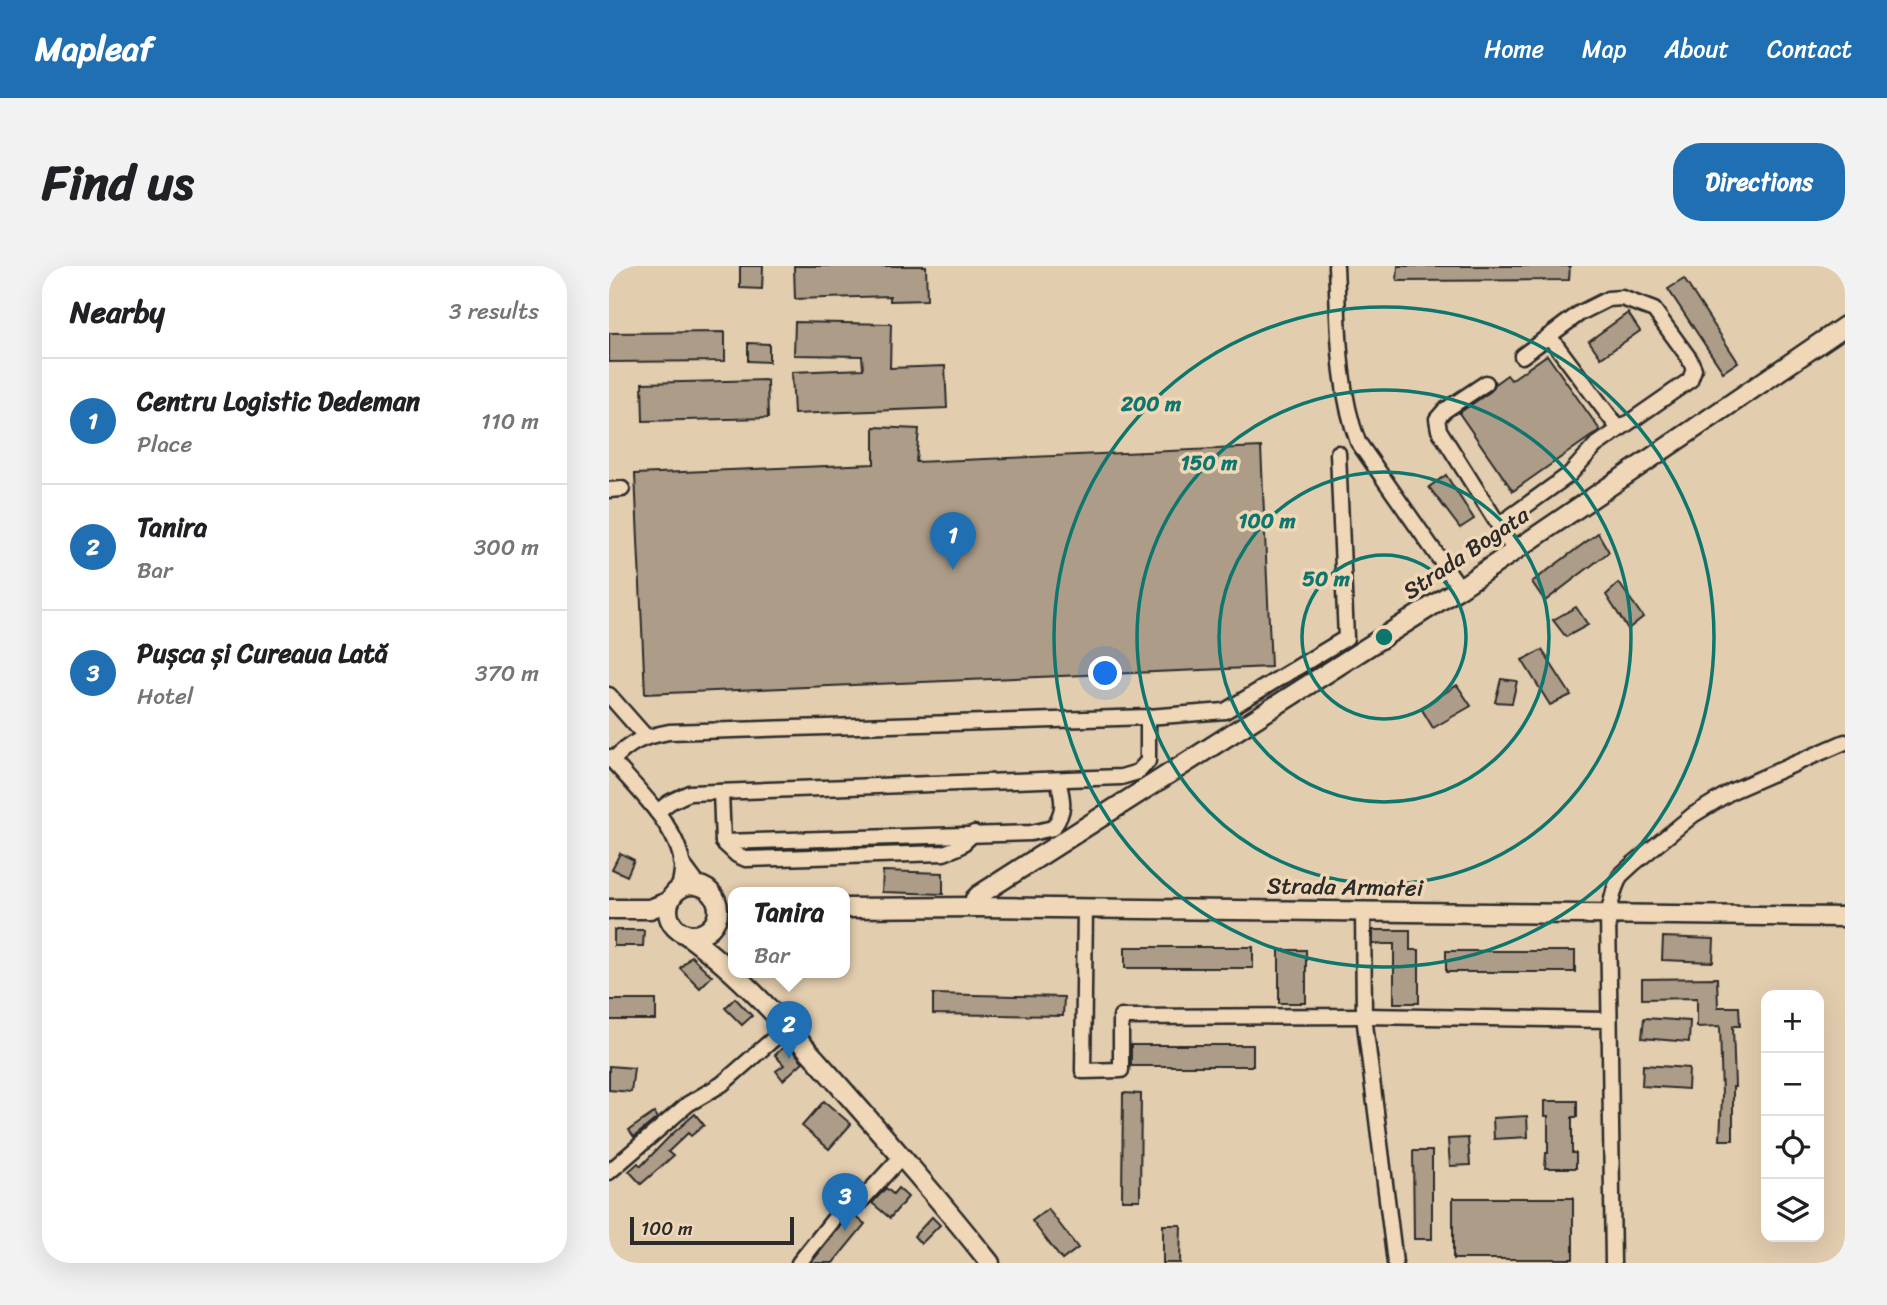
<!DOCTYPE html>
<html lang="en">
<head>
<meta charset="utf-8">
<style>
	:root { --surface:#fff; --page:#f2f2f2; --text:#202124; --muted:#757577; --line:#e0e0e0; --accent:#1f6fb2 }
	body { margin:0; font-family:Sriracha,sans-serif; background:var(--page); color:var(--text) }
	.controls { position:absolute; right:21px; bottom:21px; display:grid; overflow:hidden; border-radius:14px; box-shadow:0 7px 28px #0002 }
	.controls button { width:63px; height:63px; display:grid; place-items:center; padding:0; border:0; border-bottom:2px solid var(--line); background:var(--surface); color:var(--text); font:35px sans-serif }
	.scale { position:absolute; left:21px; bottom:18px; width:164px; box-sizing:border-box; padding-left:7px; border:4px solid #2b2b2b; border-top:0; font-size:19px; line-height:24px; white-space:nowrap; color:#2b2b2b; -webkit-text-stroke:5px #efd7b7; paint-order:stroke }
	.you { position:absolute; left:497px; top:408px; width:24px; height:24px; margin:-18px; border:5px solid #fff; border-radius:50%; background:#1a73e8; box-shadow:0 0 0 10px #1a73e833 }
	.badge { display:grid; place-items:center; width:46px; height:46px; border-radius:50%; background:var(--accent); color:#fff; font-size:23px; font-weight:700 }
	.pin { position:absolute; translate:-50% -58px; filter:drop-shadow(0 2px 4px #0008) }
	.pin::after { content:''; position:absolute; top:37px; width:24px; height:21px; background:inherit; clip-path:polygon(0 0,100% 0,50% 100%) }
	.popup { position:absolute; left:119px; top:621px; width:122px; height:91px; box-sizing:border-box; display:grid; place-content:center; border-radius:14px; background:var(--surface); filter:drop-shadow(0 2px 5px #0005); font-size:23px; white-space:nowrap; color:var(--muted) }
	.popup b { font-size:26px; color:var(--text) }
	.popup::after { content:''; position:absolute; left:50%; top:100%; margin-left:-14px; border:14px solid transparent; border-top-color:var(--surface) }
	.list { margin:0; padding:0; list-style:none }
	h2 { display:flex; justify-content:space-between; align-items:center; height:91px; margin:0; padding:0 28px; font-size:30px }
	h2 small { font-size:23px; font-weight:400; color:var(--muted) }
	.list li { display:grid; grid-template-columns:46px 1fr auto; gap:21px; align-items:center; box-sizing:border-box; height:126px; padding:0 28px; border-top:2px solid var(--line) }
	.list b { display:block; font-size:26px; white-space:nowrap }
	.list p { margin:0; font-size:23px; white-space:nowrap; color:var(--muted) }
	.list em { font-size:23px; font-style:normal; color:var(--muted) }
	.icon { flex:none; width:38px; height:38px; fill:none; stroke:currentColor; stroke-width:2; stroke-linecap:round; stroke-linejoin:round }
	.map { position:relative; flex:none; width:1236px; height:997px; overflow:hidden; border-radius:28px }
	header { display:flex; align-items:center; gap:42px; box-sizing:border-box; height:98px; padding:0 35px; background:var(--accent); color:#fff }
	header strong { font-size:33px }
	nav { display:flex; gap:38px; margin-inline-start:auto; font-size:24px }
	.intro { display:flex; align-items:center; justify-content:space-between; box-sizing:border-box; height:168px; padding:0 42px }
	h1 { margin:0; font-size:49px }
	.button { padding:18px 32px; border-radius:28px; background:var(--accent); color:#fff; font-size:24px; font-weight:700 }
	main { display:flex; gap:42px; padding:0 42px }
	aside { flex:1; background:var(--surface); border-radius:28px; box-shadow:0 7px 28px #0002 }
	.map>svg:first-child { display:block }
	.building { fill:#ad9d88; stroke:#2b2b2b; stroke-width:2 }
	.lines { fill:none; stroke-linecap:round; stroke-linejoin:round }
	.minor-casing { stroke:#2b2b2b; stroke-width:19 }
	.major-casing { stroke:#2b2b2b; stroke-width:23 }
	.minor { stroke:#efd7b7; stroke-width:14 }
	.major { stroke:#efd7b7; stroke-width:18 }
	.ring { fill:none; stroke:#0f766e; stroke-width:3.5 }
	.labels { text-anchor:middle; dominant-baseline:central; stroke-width:7; stroke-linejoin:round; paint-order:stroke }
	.street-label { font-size:23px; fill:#2b2b2b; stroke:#efd7b7 }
	.centre { fill:#0f766e; stroke:#efd7b7; stroke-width:3.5 }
	.ring-label { font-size:21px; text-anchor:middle; font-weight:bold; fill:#0f766e; stroke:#efd7b7; stroke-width:7; stroke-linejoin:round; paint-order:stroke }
</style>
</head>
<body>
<header>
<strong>Mapleaf</strong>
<nav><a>Home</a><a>Map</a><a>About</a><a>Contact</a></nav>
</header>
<div class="intro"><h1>Find us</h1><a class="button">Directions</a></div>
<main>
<aside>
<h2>Nearby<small>3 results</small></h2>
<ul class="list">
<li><span class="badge">1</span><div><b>Centru Logistic Dedeman</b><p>Place</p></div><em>110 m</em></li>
<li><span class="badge">2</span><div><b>Tanira</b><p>Bar</p></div><em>300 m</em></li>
<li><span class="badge">3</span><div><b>Pușca și Cureaua Lată</b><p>Hotel</p></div><em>370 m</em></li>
</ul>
</aside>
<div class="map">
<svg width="1236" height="997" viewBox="0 0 1236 997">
	<rect width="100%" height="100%" fill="#e3cdaf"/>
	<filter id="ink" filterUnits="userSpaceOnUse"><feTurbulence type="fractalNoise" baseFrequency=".0143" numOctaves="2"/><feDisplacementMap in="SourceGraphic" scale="14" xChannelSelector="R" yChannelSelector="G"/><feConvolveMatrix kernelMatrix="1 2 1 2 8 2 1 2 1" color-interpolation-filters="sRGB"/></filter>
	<g filter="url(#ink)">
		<!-- building -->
		<g class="building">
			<path d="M 131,0 L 154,0 L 153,23 L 131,22 Z"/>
			<path d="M 185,0 L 317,0 L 318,34 L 281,35 L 281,30 L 186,33 Z"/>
			<path d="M 789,0 L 961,0 L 960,14 L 788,15 Z"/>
			<path d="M 1075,13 L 1129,96 L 1114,106 L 1059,23 Z"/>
			<path d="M 1019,47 L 1031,65 L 992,92 L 980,75 Z"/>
			<path d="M 186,56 L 282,58 L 281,102 L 336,100 L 338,142 L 185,148 L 183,106 L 254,103 L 253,90 L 185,89 Z"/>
			<path d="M 116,66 L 116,95 L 0,96 L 0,67 Z"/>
			<path d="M 139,77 L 160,78 L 160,96 L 139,95 Z"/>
			<path d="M 938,89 L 991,164 L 904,225 L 850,147 L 882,125 L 887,117 L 898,109 L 902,114 Z"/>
			<path d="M 158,114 L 159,152 L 34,155 L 33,117 Z"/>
			<path d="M 265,161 L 310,163 L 307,196 L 652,181 L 662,401 L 36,428 L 26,208 L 265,198 Z"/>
			<path d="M 837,209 L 865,253 L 851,262 L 820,221 Z"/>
			<path d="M 989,267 L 1000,286 L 936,335 L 923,316 Z"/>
			<path d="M 1010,317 L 1034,351 L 1019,363 L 997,329 Z"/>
			<path d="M 967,341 L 979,359 L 957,371 L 944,354 Z"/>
			<path d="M 933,384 L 962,429 L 941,439 L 913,394 Z"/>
			<path d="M 892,413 L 908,415 L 903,437 L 886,436 Z"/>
			<path d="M 848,419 L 862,440 L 824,462 L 812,442 Z"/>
			<path d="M 11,587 L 25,594 L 18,610 L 3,603 Z"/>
			<path d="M 274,605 L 334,607 L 334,628 L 273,626 Z"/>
			<path d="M 5,664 L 35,664 L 34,680 L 5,680 Z"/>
			<path d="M 764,664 L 801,664 L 801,684 L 810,684 L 810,737 L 785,737 L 785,678 L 764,678 Z"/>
			<path d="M 1054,671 L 1105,673 L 1104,696 L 1053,694 Z"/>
			<rect x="516" y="681" width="128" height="21"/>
			<rect x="670" y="684" width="27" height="53"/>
			<rect x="837" y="685" width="129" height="21"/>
			<path d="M 82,690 L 103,710 L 91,722 L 71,702 Z"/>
			<path d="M 1108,712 L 1109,741 L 1130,741 L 1131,760 L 1124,760 L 1126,821 L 1124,821 L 1124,874 L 1111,874 L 1113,830 L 1111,760 L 1088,761 L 1088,732 L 1033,733 L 1033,713 Z"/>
			<path d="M 324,728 L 455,731 L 454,750 L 324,748 Z"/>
			<path d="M 126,732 L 143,750 L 133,759 L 116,742 Z"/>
			<rect x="0" y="734" width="47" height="20"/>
			<path d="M 1035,752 L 1081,755 L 1080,776 L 1033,772 Z"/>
			<path d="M 178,778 L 194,796 L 174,814 L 167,805 L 175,799 L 166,789 Z"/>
			<rect x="522" y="779" width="122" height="21"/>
			<path d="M 1034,799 L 1080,802 L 1079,823 L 1033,820 Z"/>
			<path d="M 0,800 L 25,802 L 22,826 L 0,824 Z"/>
			<path d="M 514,827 L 532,828 L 531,934 L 513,934 Z"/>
			<path d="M 215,835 L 242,858 L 220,883 L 193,860 Z"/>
			<path d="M 936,835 L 968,835 L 968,851 L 963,851 L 963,887 L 967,887 L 967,902 L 936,902 L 937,887 L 939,887 L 939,850 L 936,850 Z"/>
			<path d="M 45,847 L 48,852 L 25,871 L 20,864 Z"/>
			<path d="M 86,848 L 95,859 L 82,870 L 79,867 L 59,886 L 64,890 L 32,918 L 20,905 L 29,897 L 32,900 L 62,869 Z"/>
			<path d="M 918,850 L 919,871 L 885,873 L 884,852 Z"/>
			<path d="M 859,872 L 861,899 L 841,900 L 839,873 Z"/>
			<path d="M 804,885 L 823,885 L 823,973 L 805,973 Z"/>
			<path d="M 277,922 L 284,928 L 289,922 L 299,931 L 281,952 L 263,937 Z"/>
			<rect x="844" y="932" width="120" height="61"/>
			<path d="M 439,943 L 469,982 L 453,994 L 423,955 Z"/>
			<path d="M 242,947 L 256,958 L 224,997 L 202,997 Z"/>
			<path d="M 323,951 L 331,959 L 312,978 L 305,970 Z"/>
			<path d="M 554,959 L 572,959 L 571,997 L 554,997 Z"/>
		</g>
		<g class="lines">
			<defs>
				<g id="minor">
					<path d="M 727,0 C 730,59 728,120 749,176 L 851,322"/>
					<path d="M 940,70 L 1010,163"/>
					<path d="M 877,117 L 835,145 L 828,153 L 830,164 L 906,285"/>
					<path d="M 0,224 L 13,223"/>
					<path d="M 890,259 L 961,208 L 986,180 L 1081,114 L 1085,103 L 1080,92 L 1045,44 L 1013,32 L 999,33 L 971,47 L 913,90"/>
					<path d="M 0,429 L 37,471"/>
					<path d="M 0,491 C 24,519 68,559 73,597 C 74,606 71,615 70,624"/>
					<path d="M 3,495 C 22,475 34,471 60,466 L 539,451 L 616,445 L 737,372 L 729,187"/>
					<path d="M 112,526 L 114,576 L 128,589 L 137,593 L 335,587 L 350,581 L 365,567"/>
					<path d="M 48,546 L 61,536 L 80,527 L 512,511 L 529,506 L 539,495 L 539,451"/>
					<path d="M 114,576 L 422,567 L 444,562 C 457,544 454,534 449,514"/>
					<path d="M 72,596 L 89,619"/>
					<path d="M 476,642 L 474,805 L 512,804 L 512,751 L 755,750 L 1000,754"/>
					<path d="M 754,645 L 755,750 L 786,997"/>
					<path d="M 0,906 L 79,838 L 113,818 L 178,761"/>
					<path d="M 190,997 L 233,943 L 238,938 L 250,937 L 293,890"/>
					<path d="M 1004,997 L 999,648 L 1006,622 L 1011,610 L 1024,598 L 1084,549 L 1123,525 L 1236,476"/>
				</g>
				<g id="major">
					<circle cx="84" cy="644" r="25"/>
					<path d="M 366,641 L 366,633 L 370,629 L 851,322 L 1236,60"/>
					<path d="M 236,642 L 366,641 L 1236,651"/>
					<path d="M 0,643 L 41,643 L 61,635"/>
					<path d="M 75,667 C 133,709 181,764 228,817 C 280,876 332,935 381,997"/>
				</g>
			</defs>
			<!-- minor casing -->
			<use href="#minor" class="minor-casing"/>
			<!-- major casing -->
			<use href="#major" class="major-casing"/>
			<!-- minor -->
			<use href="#minor" class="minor"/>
			<!-- major -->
			<use href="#major" class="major"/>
		</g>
	</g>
	<!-- distance rings -->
	<g class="ring">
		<circle cx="775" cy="371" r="82"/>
		<circle cx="775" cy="371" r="165"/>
		<circle cx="775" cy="371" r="247"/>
		<circle cx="775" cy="371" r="330"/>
	</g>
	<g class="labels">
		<!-- street labels -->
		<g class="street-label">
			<text transform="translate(857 287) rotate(-34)">Strada Bogata</text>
			<text transform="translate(736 621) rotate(1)">Strada Armatei</text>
		</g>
	</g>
	<circle cx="775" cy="371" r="10" class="centre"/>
	<g class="ring-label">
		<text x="542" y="145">200 m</text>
		<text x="600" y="204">150 m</text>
		<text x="658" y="262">100 m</text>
		<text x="717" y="320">50 m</text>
	</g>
</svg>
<div class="controls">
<button>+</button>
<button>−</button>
<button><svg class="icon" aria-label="locate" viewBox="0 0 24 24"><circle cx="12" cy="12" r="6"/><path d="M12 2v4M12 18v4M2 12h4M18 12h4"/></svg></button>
<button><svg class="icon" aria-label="layers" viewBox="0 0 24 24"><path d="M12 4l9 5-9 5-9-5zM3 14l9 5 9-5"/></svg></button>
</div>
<div class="scale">100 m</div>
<div class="you"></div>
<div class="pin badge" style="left:344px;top:304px">1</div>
<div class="pin badge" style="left:180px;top:793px">2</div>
<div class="popup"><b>Tanira</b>Bar</div>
<div class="pin badge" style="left:236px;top:965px">3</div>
</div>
</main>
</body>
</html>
